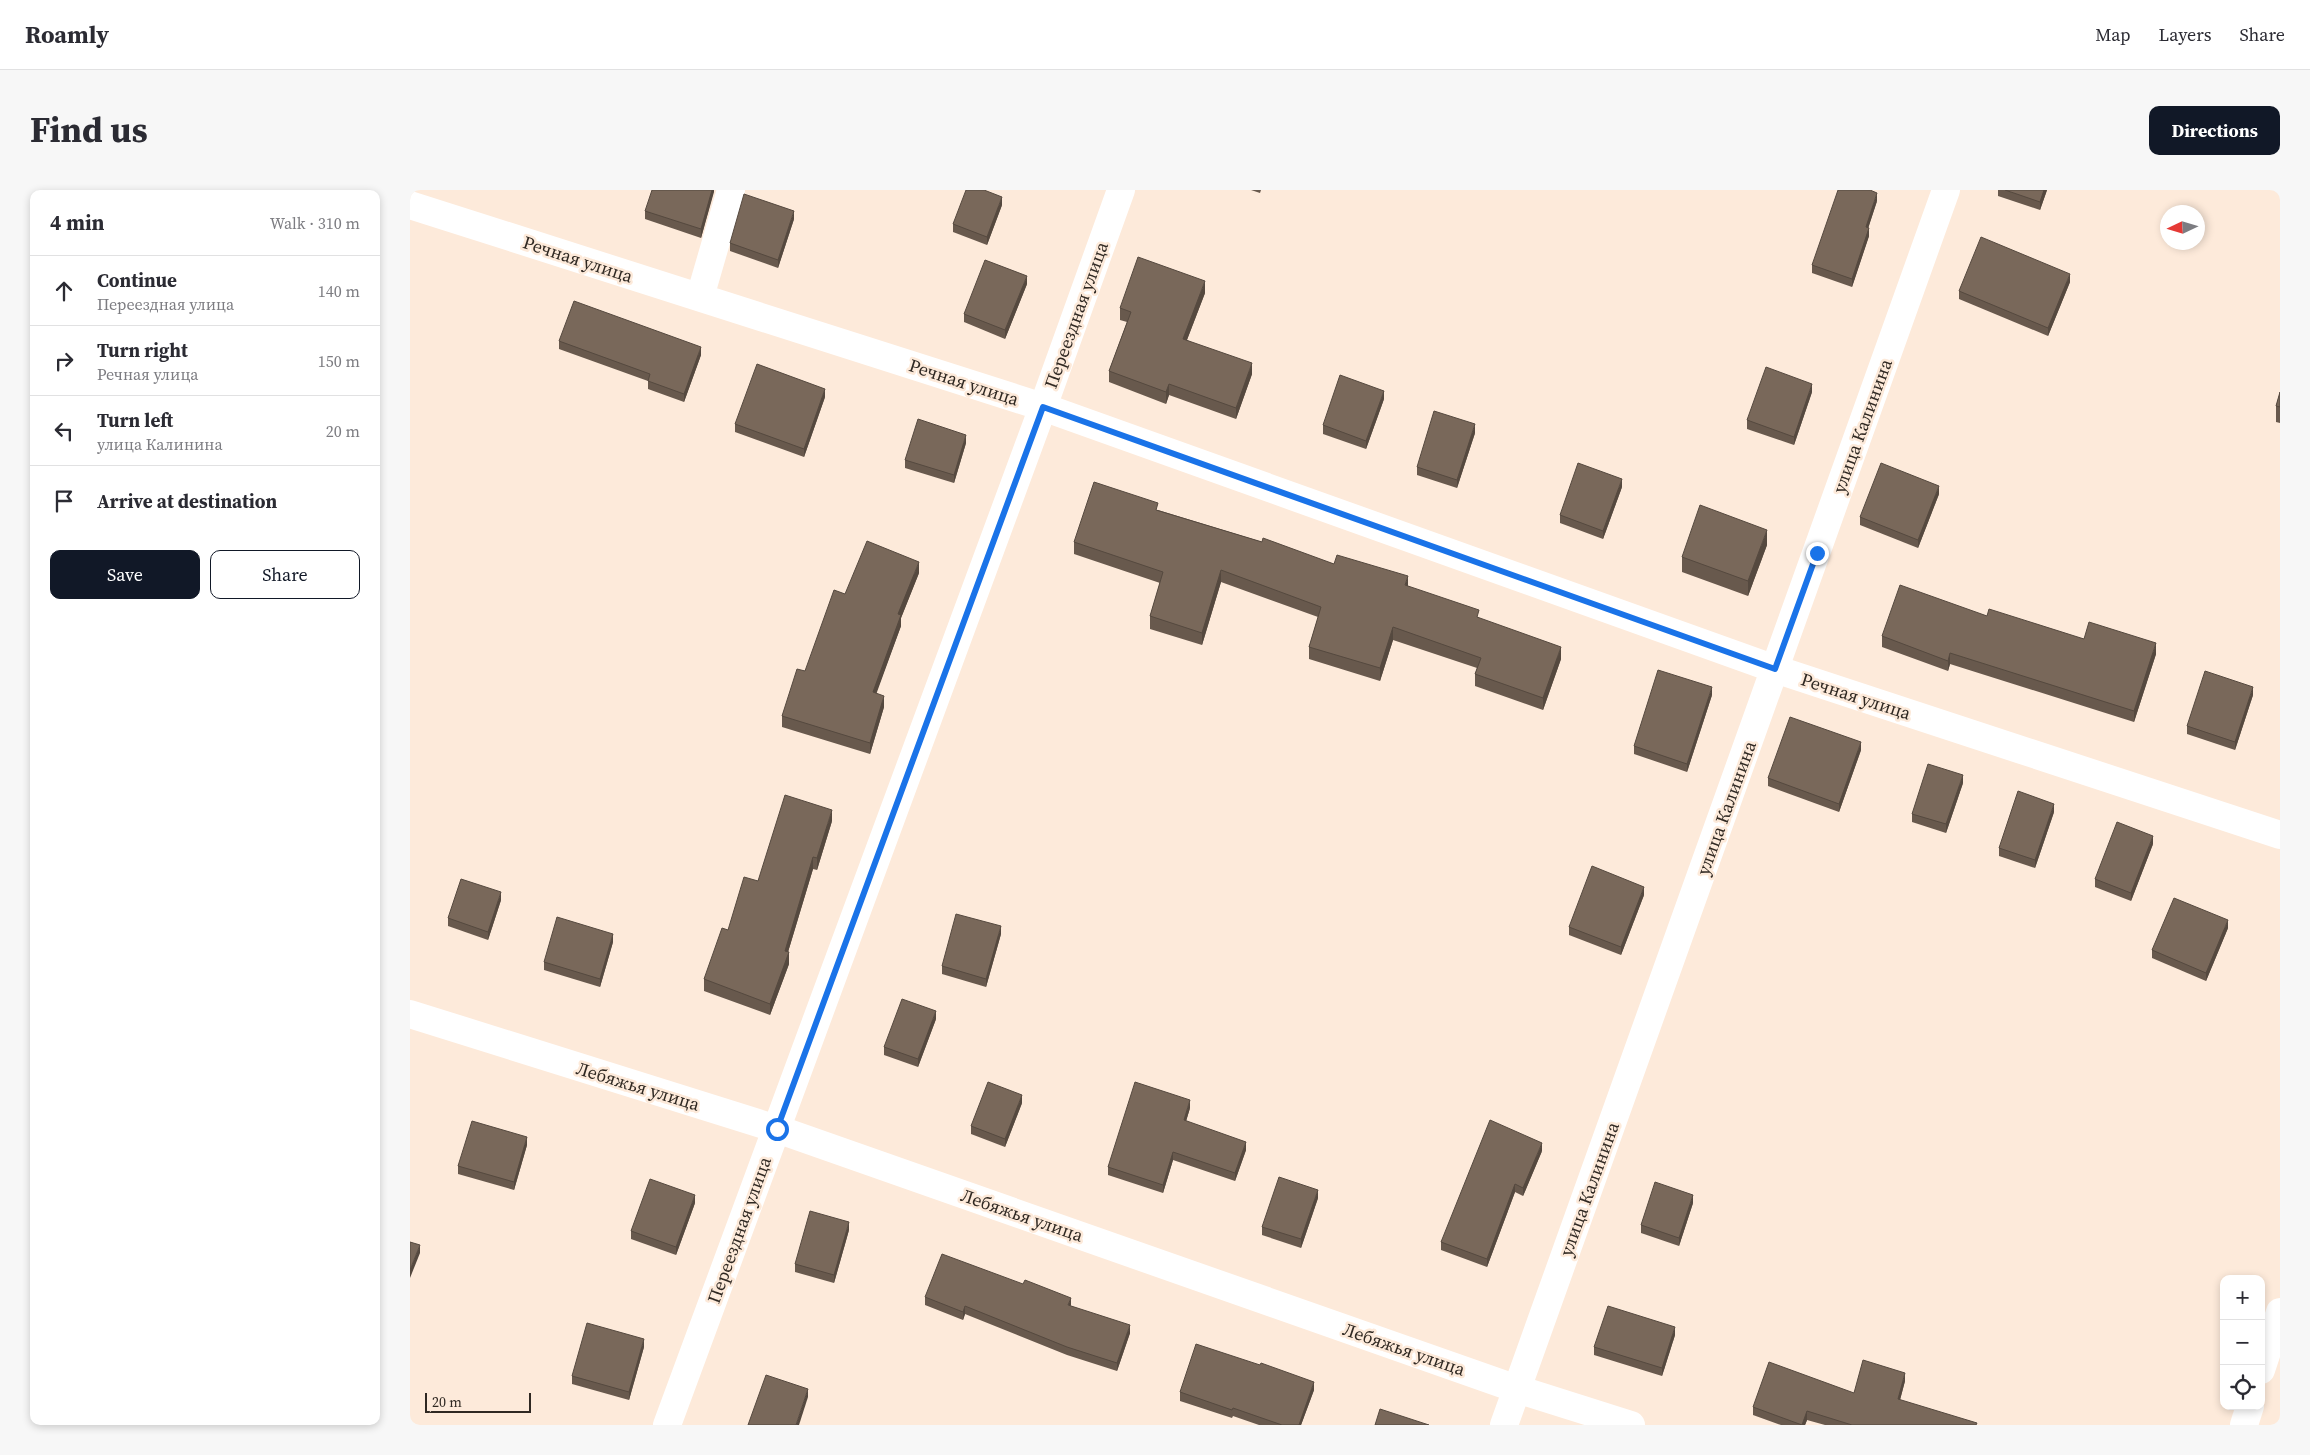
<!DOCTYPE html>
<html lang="en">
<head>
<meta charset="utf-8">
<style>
	:root { --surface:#fff; --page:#f7f7f7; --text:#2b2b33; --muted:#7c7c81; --line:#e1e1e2; --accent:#111827 }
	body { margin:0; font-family:"Source Serif 4",serif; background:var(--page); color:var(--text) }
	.controls { position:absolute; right:15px; bottom:15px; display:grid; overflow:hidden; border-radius:10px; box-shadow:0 2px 8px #0003 }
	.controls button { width:45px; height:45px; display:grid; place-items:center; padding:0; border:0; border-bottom:1px solid var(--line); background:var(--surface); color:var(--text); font:25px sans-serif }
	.compass { position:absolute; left:1750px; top:15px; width:45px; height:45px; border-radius:50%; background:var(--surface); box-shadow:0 2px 8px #0003; rotate:266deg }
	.scale { position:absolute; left:15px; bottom:12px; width:106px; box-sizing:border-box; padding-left:5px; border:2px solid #2f2822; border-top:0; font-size:14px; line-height:18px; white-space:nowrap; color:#2f2822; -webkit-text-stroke:4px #fdeada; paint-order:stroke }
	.stop { position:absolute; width:15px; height:15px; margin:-11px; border:4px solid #1a73e8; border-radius:50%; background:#fff }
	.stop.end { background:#1a73e8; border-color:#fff; box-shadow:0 1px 5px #0008 }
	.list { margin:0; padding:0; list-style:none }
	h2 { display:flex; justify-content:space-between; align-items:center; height:65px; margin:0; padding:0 20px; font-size:21px }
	h2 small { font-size:16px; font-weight:400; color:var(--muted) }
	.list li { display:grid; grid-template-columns:32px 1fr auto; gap:15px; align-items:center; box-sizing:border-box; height:70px; padding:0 20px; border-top:1px solid var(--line) }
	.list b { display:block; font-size:19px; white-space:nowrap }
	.list p { margin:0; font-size:16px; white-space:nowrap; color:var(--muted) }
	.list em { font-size:16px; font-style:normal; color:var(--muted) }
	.actions { display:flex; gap:10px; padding:15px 20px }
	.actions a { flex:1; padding:11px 0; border:1px solid var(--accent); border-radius:10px; text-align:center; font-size:18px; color:var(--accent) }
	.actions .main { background:var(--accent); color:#fff }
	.icon { flex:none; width:28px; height:28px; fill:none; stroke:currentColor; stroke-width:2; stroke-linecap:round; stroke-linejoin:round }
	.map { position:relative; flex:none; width:1870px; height:1235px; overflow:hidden; border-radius:10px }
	header { display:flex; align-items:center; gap:30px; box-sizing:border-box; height:70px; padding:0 25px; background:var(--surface); border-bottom:1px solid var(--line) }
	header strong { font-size:24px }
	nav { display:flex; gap:28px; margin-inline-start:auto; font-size:18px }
	.intro { display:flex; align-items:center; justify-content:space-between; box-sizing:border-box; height:120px; padding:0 30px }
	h1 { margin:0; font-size:35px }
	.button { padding:12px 22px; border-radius:10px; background:var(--accent); color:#fff; font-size:18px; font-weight:700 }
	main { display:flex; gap:30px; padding:0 30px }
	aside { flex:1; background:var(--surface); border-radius:10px; box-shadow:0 2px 8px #0003 }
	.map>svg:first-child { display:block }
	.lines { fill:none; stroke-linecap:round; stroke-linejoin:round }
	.minor { stroke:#fff; stroke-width:28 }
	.wall { fill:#68594d }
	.shaded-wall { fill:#55493f }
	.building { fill:#79685a; stroke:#55493f }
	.route { stroke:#1a73e8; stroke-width:6 }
	.labels { text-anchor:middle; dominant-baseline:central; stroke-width:5; stroke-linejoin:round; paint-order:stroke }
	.street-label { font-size:18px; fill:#2f2822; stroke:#fdeada }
</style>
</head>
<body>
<header>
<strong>Roamly</strong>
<nav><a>Map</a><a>Layers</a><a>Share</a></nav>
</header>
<div class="intro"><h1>Find us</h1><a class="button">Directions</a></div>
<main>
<aside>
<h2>4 min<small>Walk · 310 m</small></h2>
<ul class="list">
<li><svg class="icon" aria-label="ahead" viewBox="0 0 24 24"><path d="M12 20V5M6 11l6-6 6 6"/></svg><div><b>Continue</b><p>Переездная улица</p></div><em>140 m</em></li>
<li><svg class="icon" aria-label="right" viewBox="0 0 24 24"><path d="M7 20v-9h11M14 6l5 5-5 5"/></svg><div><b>Turn right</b><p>Речная улица</p></div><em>150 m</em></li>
<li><svg class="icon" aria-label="left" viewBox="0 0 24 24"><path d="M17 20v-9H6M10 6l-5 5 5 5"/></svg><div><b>Turn left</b><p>улица Калинина</p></div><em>20 m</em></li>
<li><svg class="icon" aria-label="arrive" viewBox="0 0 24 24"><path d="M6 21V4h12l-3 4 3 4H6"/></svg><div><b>Arrive at destination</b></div></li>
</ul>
<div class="actions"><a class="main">Save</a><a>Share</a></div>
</aside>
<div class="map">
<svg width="1870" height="1235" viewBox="0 0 1870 1235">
	<rect width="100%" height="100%" fill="#fdeada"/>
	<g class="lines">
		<!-- minor -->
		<g class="minor">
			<path d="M 0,15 L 633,217 L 1365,479 L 1870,645"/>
			<path d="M 290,107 L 321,0"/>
			<path d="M 0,824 L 367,939 L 1107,1199 L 1221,1235"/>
			<path d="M 1851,1180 L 1870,1122"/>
			<path d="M 257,1235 L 633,217 L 711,0"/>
			<path d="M 1094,1235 L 1536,0"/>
			<path d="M 1834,1235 L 1840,1216"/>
		</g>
	</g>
	<!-- wall -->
	<g class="wall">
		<path d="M 304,0 L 291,48 L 235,29 L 235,21 Z"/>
		<path d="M 841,0 L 851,0 L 850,3 Z"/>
		<path d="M 1588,0 L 1637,0 L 1630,20 L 1588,6 Z"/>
		<path d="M 1467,11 L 1458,38 L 1459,46 L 1442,97 L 1402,83 L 1402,75 Z"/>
		<path d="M 592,15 L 577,55 L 543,42 L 543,34 Z"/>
		<path d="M 384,29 L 368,78 L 320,61 L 320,53 Z"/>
		<path d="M 1660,92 L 1638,146 L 1549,109 L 1549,101 Z"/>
		<path d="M 617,94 L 595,149 L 554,132 L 554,124 Z"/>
		<path d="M 795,103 L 777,150 L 842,184 L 826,229 L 759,205 L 756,214 L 699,192 L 699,181 L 717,132 L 710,130 L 710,118 Z"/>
		<path d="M 149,151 L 291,165 L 274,212 L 238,199 L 238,191 L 149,159 Z"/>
		<path d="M 1402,202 L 1384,255 L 1337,239 L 1337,230 Z"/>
		<path d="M 1870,202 L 1870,233 L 1866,232 L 1866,216 Z"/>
		<path d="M 415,207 L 394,267 L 325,242 L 325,234 Z"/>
		<path d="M 974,209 L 956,259 L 913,244 L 913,235 Z"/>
		<path d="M 1065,243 L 1047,298 L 1007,285 L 1007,277 Z"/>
		<path d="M 556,253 L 544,293 L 495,278 L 495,270 Z"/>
		<path d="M 1212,297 L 1193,349 L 1150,333 L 1150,325 Z"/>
		<path d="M 1529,304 L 1508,358 L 1450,335 L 1450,327 Z"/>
		<path d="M 748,320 L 924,374 L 998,396 L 1069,428 L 1151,469 L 1133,520 L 1065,496 L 1065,484 L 1067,478 L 983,450 L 970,491 L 899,469 L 899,457 L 908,427 L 811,392 L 792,455 L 740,439 L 740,426 L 750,393 L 664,364 L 664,352 Z"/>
		<path d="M 1357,355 L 1338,406 L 1272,382 L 1272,367 Z"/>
		<path d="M 509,383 L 491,428 L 491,436 L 466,503 L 474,517 L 460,564 L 372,537 L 372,526 L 435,404 Z"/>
		<path d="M 1577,426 L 1674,449 L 1746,464 L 1724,532 L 1540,474 L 1538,481 L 1472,457 L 1472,446 Z"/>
		<path d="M 1302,505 L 1277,582 L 1224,564 L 1224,556 Z"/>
		<path d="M 1843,505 L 1825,560 L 1777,544 L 1777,536 Z"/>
		<path d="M 1451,560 L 1429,622 L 1358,596 L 1358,588 Z"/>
		<path d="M 1553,593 L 1536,643 L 1502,632 L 1502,624 Z"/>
		<path d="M 1644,622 L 1625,678 L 1589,666 L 1589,658 Z"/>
		<path d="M 422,631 L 407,680 L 403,679 L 378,762 L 379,774 L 360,825 L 294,801 L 294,789 L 318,740 L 348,691 Z"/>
		<path d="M 1743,654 L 1721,711 L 1685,697 L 1685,689 Z"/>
		<path d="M 1234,705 L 1211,765 L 1159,745 L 1159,737 Z"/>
		<path d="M 91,710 L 78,750 L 38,736 L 38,728 Z"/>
		<path d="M 1818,738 L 1796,791 L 1742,768 L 1742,760 Z"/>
		<path d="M 591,744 L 576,797 L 532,784 L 532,776 Z"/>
		<path d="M 203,752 L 190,797 L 134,780 L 134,772 Z"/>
		<path d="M 526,829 L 508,877 L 474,865 L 474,857 Z"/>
		<path d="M 612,913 L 595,957 L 561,944 L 561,936 Z"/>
		<path d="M 780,918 L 776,931 L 836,960 L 825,991 L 763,970 L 753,1003 L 698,985 L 698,977 Z"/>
		<path d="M 117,955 L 104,1000 L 48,984 L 48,976 Z"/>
		<path d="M 1132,961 L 1113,1006 L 1105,1002 L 1077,1077 L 1031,1060 L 1031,1052 Z"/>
		<path d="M 908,1008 L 891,1058 L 852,1045 L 852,1037 Z"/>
		<path d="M 285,1013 L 266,1065 L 221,1049 L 221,1041 Z"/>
		<path d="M 1283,1013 L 1269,1056 L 1231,1043 L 1231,1035 Z"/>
		<path d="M 439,1040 L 424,1093 L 385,1082 L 385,1074 Z"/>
		<path d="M 515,1107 L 661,1116 L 720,1143 L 707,1181 L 657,1165 L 555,1124 L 553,1130 L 515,1115 Z"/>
		<path d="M 1265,1145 L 1252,1186 L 1184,1165 L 1184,1157 Z"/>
		<path d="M 234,1157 L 219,1210 L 162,1194 L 162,1186 Z"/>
		<path d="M 1495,1191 L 1490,1210 L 1567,1235 L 1415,1235 L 1397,1230 L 1395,1235 L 1371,1235 L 1343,1225 L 1343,1217 L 1444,1203 Z"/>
		<path d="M 904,1200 L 891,1235 L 849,1235 L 823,1226 L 822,1228 L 770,1211 L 770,1202 Z"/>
	</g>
	<!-- shaded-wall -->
	<g class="shaded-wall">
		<path d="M 302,0 L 304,0 L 304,2 L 291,48 L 291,39 Z"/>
		<path d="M 1634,0 L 1637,0 L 1630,20 L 1630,12 Z"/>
		<path d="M 1467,3 L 1467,11 L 1456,45 L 1456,37 Z"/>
		<path d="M 592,7 L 592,15 L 577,55 L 577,47 Z"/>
		<path d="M 384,21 L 384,29 L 368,78 L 368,70 Z"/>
		<path d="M 1459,38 L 1459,46 L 1442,97 L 1442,89 Z"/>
		<path d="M 1660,84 L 1660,92 L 1638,146 L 1638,138 Z"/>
		<path d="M 617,86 L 617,94 L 595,149 L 595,140 Z"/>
		<path d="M 795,91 L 795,103 L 773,160 L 773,149 Z"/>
		<path d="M 291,157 L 291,165 L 274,212 L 274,204 Z"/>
		<path d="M 842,173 L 842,184 L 826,229 L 826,218 Z"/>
		<path d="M 759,194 L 759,205 L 756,214 L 756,202 Z"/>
		<path d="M 1402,194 L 1402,202 L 1384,255 L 1384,247 Z"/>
		<path d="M 415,199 L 415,207 L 394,267 L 394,259 Z"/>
		<path d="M 974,201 L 974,209 L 956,259 L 956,251 Z"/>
		<path d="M 1065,234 L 1065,243 L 1047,298 L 1047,290 Z"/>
		<path d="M 556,245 L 556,253 L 544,293 L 544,285 Z"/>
		<path d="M 1212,289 L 1212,297 L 1193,349 L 1193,341 Z"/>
		<path d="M 1529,296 L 1529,304 L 1508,358 L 1508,350 Z"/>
		<path d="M 1357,340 L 1357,355 L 1338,406 L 1338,391 Z"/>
		<path d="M 509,372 L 509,383 L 491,428 L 491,436 L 463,513 L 463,502 L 488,424 Z"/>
		<path d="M 811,380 L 811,392 L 792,455 L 792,443 Z"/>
		<path d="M 998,386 L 998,398 L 995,395 Z"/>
		<path d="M 983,437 L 983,450 L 970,491 L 970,478 Z"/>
		<path d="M 1746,453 L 1746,464 L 1724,532 L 1724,521 Z"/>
		<path d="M 1151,457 L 1151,469 L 1133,520 L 1133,508 Z"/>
		<path d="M 1540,463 L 1540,474 L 1538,481 L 1538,471 Z"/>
		<path d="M 1302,497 L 1302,505 L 1277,582 L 1277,574 Z"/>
		<path d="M 1843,497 L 1843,505 L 1825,560 L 1825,552 Z"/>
		<path d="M 474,506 L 474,517 L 460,564 L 460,553 Z"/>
		<path d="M 1451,552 L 1451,560 L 1429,622 L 1429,614 Z"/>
		<path d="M 1553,585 L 1553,593 L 1536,643 L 1536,634 Z"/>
		<path d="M 1644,614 L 1644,622 L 1625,678 L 1625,670 Z"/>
		<path d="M 422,620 L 422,631 L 407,680 L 407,668 Z"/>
		<path d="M 1743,646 L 1743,654 L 1721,711 L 1721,703 Z"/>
		<path d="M 403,667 L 403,679 L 375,772 L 375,761 Z"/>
		<path d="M 1234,697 L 1234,705 L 1211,765 L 1211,757 Z"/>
		<path d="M 91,702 L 91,710 L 78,750 L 78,742 Z"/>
		<path d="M 1818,730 L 1818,738 L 1796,791 L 1796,783 Z"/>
		<path d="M 591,736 L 591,744 L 576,797 L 576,789 Z"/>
		<path d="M 203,744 L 203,752 L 190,797 L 190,789 Z"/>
		<path d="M 379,762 L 379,774 L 360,825 L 360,814 Z"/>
		<path d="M 526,821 L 526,829 L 508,877 L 508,869 Z"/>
		<path d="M 612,905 L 612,913 L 595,957 L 595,949 Z"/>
		<path d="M 780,910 L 780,918 L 774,938 L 774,930 Z"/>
		<path d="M 117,947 L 117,955 L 104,1000 L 104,992 Z"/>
		<path d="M 836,952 L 836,960 L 825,991 L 825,983 Z"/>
		<path d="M 1132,953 L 1132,961 L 1113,1006 L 1113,998 Z"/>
		<path d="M 763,962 L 763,970 L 753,1003 L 753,995 Z"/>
		<path d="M 1105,994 L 1105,1002 L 1077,1077 L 1077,1069 Z"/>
		<path d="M 908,1000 L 908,1008 L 891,1058 L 891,1049 Z"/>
		<path d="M 285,1005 L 285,1013 L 266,1065 L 266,1057 Z"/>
		<path d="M 1283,1005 L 1283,1013 L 1269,1056 L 1269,1048 Z"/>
		<path d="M 439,1032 L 439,1040 L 424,1093 L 424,1085 Z"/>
		<path d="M 10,1055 L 10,1063 L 0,1088 L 0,1080 Z"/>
		<path d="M 661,1108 L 661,1116 L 658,1115 Z"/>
		<path d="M 555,1116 L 555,1124 L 553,1130 L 553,1122 Z"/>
		<path d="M 720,1135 L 720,1143 L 707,1181 L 707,1173 Z"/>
		<path d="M 1265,1137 L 1265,1145 L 1252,1186 L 1252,1178 Z"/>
		<path d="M 234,1149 L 234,1157 L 219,1210 L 219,1202 Z"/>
		<path d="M 1495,1183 L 1495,1191 L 1488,1217 L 1488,1209 Z"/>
		<path d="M 904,1192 L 904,1200 L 891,1235 L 889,1235 Z"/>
		<path d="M 398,1199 L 398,1207 L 389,1235 L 386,1235 Z"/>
		<path d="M 1397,1221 L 1397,1230 L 1395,1235 L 1392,1235 Z"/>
	</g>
	<!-- building -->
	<g class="building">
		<path d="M 242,0 L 302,0 L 291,39 L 235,21 Z"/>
		<path d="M 556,0 L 574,0 L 592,7 L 577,47 L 543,34 Z"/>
		<path d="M 1428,0 L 1460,0 L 1467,3 L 1456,37 L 1459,38 L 1442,89 L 1402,75 Z"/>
		<path d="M 1595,0 L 1634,0 L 1630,12 Z"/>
		<path d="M 334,4 L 384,21 L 368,70 L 320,53 Z"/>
		<path d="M 1571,47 L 1660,84 L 1638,138 L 1549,101 Z"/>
		<path d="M 728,67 L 795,91 L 773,149 L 842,173 L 826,218 L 759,194 L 756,202 L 699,181 L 721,122 L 710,118 Z"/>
		<path d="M 575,70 L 617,86 L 595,140 L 554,124 Z"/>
		<path d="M 164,111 L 291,157 L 274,204 L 238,191 L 240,184 L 149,151 Z"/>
		<path d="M 347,174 L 415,199 L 394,259 L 325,234 Z"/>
		<path d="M 1356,177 L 1402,194 L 1384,247 L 1337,230 Z"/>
		<path d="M 930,185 L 974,201 L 956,251 L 913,235 Z"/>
		<path d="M 1870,202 L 1870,217 L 1866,216 Z"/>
		<path d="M 1024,221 L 1065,234 L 1047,290 L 1007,277 Z"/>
		<path d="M 508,229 L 556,245 L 544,285 L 495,270 Z"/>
		<path d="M 1168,273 L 1212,289 L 1193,341 L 1150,325 Z"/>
		<path d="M 1471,273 L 1529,296 L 1508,350 L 1450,327 Z"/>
		<path d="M 684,292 L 748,313 L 746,320 L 852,352 L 853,348 L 924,374 L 927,365 L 998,386 L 995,395 L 1069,420 L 1067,427 L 1151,457 L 1133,508 L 1065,484 L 1071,468 L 983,437 L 970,478 L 899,457 L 911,417 L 811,380 L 792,443 L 740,426 L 753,382 L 664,352 Z"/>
		<path d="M 1290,315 L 1357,340 L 1338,391 L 1272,367 Z"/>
		<path d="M 457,351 L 509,372 L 488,424 L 491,425 L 463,502 L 474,506 L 460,553 L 372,526 L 387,479 L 395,481 L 424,400 L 435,404 Z"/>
		<path d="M 1490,395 L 1577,426 L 1579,419 L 1674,449 L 1679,432 L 1746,453 L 1724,521 L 1540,463 L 1538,471 L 1472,446 Z"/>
		<path d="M 1248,480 L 1302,497 L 1277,574 L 1224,556 Z"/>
		<path d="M 1795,481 L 1843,497 L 1825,552 L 1777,536 Z"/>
		<path d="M 1380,527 L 1451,552 L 1429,614 L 1358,588 Z"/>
		<path d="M 1518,574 L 1553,585 L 1536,634 L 1502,624 Z"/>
		<path d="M 1608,601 L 1644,614 L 1625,670 L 1589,658 Z"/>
		<path d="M 375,605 L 422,620 L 407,668 L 403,667 L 375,761 L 379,762 L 360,814 L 294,789 L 312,738 L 318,740 L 334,687 L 348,691 Z"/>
		<path d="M 1707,632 L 1743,646 L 1721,703 L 1685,689 Z"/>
		<path d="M 1182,676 L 1234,697 L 1211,757 L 1159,737 Z"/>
		<path d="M 51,689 L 91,702 L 78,742 L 38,728 Z"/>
		<path d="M 1764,708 L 1818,730 L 1796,783 L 1742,760 Z"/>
		<path d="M 546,724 L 591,736 L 576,789 L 532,776 Z"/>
		<path d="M 147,727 L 203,744 L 190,789 L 134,772 Z"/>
		<path d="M 492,809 L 526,821 L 508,869 L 474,857 Z"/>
		<path d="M 578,892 L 612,905 L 595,949 L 561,936 Z"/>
		<path d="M 725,892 L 780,910 L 774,930 L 836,952 L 825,983 L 763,962 L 753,995 L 698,977 Z"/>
		<path d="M 1080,930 L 1132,953 L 1113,998 L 1105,994 L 1077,1069 L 1031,1052 Z"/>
		<path d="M 62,931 L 117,947 L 104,992 L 48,976 Z"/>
		<path d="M 869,987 L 908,1000 L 891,1049 L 852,1037 Z"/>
		<path d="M 240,989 L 285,1005 L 266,1057 L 221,1041 Z"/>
		<path d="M 1245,992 L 1283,1005 L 1269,1048 L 1231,1035 Z"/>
		<path d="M 400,1021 L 439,1032 L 424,1085 L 385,1074 Z"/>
		<path d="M 0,1052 L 10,1055 L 0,1080 Z"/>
		<path d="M 532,1064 L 613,1094 L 615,1090 L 661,1108 L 658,1115 L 720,1135 L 707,1173 L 657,1157 L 555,1116 L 553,1122 L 515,1107 Z"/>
		<path d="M 1198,1116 L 1265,1137 L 1252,1178 L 1184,1157 Z"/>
		<path d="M 177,1133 L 234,1149 L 219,1202 L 162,1186 Z"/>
		<path d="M 786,1154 L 850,1175 L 851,1173 L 904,1192 L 889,1235 L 872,1235 L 823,1218 L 822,1220 L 770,1202 Z"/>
		<path d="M 1453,1170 L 1495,1183 L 1488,1209 L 1567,1233 L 1566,1235 L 1442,1235 L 1397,1221 L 1392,1235 L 1343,1217 L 1359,1172 L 1444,1203 Z"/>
		<path d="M 356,1185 L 398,1199 L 386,1235 L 338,1235 Z"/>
		<path d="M 970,1219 L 1019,1235 L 965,1235 Z"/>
	</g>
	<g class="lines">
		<!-- route -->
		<path class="route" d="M 367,939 L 633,217 L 1365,479 L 1407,363"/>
	</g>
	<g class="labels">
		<!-- street labels -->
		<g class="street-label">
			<text transform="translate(168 69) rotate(18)">Речная улица</text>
			<text transform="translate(666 125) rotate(-70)">Переездная улица</text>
			<text transform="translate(554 192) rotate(18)">Речная улица</text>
			<text transform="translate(1452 236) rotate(-70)">улица Калинина</text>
			<text transform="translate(1446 506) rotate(18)">Речная улица</text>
			<text transform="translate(1316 618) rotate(-70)">улица Калинина</text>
			<text transform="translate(228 896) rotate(17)">Лебяжья улица</text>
			<text transform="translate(1179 999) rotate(-70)">улица Калинина</text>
			<text transform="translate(612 1025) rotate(19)">Лебяжья улица</text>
			<text transform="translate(329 1040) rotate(-70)">Переездная улица</text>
			<text transform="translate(994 1159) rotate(19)">Лебяжья улица</text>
		</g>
	</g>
</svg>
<div class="controls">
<button>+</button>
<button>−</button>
<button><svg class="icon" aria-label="locate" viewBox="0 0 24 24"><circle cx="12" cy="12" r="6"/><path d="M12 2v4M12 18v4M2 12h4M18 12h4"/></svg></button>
</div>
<svg class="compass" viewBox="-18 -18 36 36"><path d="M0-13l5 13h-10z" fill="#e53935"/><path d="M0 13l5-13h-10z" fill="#7c7c81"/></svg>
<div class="scale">20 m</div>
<div class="stop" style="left:367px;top:939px"></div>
<div class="stop end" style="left:1407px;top:363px"></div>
</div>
</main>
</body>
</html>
